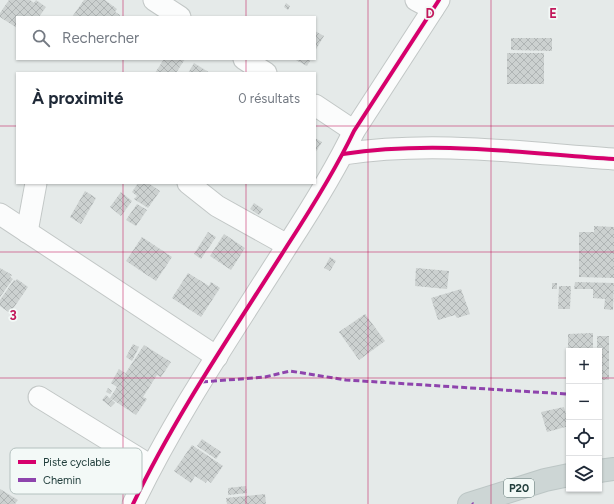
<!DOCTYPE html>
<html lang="fr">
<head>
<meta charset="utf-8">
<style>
	:root { --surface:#fff; --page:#f6f6f7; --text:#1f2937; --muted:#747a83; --line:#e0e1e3 }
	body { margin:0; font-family:Figtree,sans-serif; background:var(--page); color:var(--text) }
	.controls { position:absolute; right:12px; bottom:12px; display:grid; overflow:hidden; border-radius:0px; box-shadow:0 1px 3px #0004 }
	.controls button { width:36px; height:36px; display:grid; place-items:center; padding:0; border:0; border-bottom:1px solid var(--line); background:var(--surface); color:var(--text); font:20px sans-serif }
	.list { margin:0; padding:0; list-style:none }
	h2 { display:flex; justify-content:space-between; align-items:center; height:52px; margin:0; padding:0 16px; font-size:17px }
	h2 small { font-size:13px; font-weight:400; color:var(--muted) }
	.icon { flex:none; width:22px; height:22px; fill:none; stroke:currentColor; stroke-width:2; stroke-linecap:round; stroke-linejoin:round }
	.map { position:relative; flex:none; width:614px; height:504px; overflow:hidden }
	.search { position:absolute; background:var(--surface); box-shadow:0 1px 3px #0004; left:16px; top:16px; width:300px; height:44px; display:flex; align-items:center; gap:10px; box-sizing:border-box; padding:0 14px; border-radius:0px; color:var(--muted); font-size:15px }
	.panel { position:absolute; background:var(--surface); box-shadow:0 1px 3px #0004; left:16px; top:72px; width:300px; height:112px; border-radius:0px }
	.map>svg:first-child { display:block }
	.building { fill:url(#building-cross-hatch) }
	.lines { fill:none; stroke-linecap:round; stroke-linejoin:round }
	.minor-casing { stroke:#c2c7c6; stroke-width:23 }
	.major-casing { stroke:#bcc6c5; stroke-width:24 }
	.minor { stroke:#fbfcfc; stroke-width:21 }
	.major { stroke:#cdd6d5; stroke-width:22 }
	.quiet { stroke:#8e44ad; stroke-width:3; stroke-dasharray:6 3; stroke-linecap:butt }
	.cycleway-casing { stroke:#f3f9f7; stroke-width:6 }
	.cycleway { stroke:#d6006c; stroke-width:4 }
	.grid { fill:none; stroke:#c2185b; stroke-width:1; stroke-opacity:0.55 }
	.labels { text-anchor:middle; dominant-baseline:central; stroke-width:3.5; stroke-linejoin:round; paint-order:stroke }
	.shield { fill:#f3f9f7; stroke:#607674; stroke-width:1 }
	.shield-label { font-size:11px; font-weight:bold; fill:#213e3c }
	.key { fill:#f3f9f7; stroke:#b4c1bf; stroke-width:1 }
	.key-label { font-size:11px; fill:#213e3c }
	.grid-label { font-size:13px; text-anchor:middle; font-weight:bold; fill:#c2185b; stroke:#f3f9f7; stroke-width:3.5; stroke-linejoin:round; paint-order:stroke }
</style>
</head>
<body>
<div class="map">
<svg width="614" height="504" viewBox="0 0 614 504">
	<defs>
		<pattern id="building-cross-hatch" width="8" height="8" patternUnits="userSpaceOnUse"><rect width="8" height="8" fill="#ccd1d0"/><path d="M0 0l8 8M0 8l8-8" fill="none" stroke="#afb4b4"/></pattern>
	</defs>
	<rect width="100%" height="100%" fill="#e5eae9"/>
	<!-- building -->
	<g class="building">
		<path d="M 9,0 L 30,0 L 34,3 L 36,0 L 46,7 L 39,17 L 17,17 L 17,28 L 0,17 L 0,13 Z"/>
		<path d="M 84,0 L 105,0 L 117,9 L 115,12 L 120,15 L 119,17 L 72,17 Z"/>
		<path d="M 286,3 L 290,6 L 288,10 L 284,7 Z"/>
		<path d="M 315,31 L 324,36 L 315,51 Z"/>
		<path d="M 511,38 L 552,38 L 552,51 L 511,50 Z"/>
		<rect x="507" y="53" width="37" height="31"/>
		<path d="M 164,59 L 185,59 L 176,73 L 155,73 Z"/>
		<path d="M 294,59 L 311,59 L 307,66 Z"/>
		<path d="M 194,63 L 210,73 L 188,73 Z"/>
		<path d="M 315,138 L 322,142 L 315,153 Z"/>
		<path d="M 138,183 L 148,183 L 160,191 L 148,208 L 134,199 L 137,196 L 132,192 Z"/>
		<path d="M 85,191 L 96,198 L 81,224 L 70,217 Z"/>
		<path d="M 121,192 L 132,201 L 121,216 L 110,207 Z"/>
		<path d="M 254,203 L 263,209 L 259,215 L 250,209 Z"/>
		<path d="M 137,204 L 147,210 L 136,226 L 126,220 Z"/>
		<path d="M 594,226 L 614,227 L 614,278 L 579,277 L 579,232 L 594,232 Z"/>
		<path d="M 208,232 L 216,237 L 201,259 L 194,254 Z"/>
		<path d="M 224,234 L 245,248 L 231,270 L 210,256 Z"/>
		<path d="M 142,237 L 172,257 L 156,281 L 126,261 Z"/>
		<path d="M 330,257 L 336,261 L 330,271 L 324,268 Z"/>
		<path d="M 0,268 L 12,275 L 10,277 L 13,279 L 0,297 Z"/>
		<path d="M 416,268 L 449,271 L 447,289 L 415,286 Z"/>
		<path d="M 188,273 L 209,286 L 211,282 L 220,288 L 201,317 L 172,298 Z"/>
		<path d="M 17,279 L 28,287 L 10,313 L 0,306 L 0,300 L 14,280 L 16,281 Z"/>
		<path d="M 575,282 L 614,283 L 613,310 L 604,309 L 605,299 L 593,298 L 593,289 L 574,289 Z"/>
		<rect x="552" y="283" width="5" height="6"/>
		<path d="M 559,286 L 571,286 L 570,309 L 558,309 Z"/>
		<path d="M 461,289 L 470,314 L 457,318 L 455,315 L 438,320 L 431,298 Z"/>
		<path d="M 365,314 L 385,341 L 359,360 L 339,332 Z"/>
		<path d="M 593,333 L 593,351 L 568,351 L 568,334 Z"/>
		<path d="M 597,336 L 609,336 L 609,380 L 599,380 L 599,351 L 597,351 Z"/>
		<path d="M 133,344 L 139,347 L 132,361 L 126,357 Z"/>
		<path d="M 144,345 L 171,362 L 161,377 L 157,375 L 143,397 L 147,399 L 136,415 L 110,398 L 117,387 L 111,383 L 119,369 L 125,373 L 121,380 Z"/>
		<path d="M 108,388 L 112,391 L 110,394 L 106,392 Z"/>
		<path d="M 106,395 L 115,403 L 111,407 L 102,400 Z"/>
		<path d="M 564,407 L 569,426 L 547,432 L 541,412 Z"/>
		<path d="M 202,439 L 221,452 L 216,459 L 197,446 Z"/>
		<path d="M 192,445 L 223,466 L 211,483 L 207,480 L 206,483 L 195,476 L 191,483 L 174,471 Z"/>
		<path d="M 246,486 L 247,493 L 228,495 L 228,488 Z"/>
		<path d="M 0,489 L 18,500 L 15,504 L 0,504 Z"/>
		<path d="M 265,494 L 266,504 L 227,504 L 226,498 Z"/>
	</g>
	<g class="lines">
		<defs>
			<g id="minor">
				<path d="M 154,0 L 180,17"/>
				<path d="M 416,0 L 433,9"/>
				<path d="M 244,59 L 266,73"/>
				<path d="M 315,105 L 354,131"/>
				<path d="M 343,154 C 434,140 523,153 614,159"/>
				<path d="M 188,183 L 217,206 L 287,245"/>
				<path d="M 0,214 L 217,357"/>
				<path d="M 27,232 L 36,183"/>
				<path d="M 39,397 L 151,466"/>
				<path d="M 133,504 C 176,414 234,330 287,246 C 311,209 335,171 354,131 L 439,0"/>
			</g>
			<g id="major">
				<path d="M 599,471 L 614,469"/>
				<path d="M 469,504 L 545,480 L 569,475"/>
			</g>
		</defs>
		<!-- minor casing -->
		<use href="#minor" class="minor-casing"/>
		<!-- major casing -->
		<use href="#major" class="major-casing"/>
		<!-- minor -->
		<use href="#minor" class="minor"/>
		<!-- major -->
		<use href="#major" class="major"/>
		<!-- quiet -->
		<g class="quiet">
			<path d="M 202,382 L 265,377 L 290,371 L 346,380 L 566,394"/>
			<path d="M 472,503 L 473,504"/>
		</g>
		<defs>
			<g id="cycleway">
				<path d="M 343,154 C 434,140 523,153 614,159"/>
				<path d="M 133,504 C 176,414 234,330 287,246 C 311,209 335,171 354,131 L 439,0"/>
			</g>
		</defs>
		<!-- cycleway casing -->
		<use href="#cycleway" class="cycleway-casing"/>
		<!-- cycleway -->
		<use href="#cycleway" class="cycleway"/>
	</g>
	<!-- grid -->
	<path class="grid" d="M 123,0 L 123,17M 246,0 L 246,17M 368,0 L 368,504M 491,0 L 491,504M 123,59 L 123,73M 246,59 L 246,73M 0,126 L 17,126M 315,126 L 614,126M 123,183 L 123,504M 246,183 L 246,504M 0,252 L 614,252M 0,378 L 569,378M 599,378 L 614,378"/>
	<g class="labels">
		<!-- shield labels -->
		<rect class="shield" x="504" y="479" width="30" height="18" rx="3"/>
		<g class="shield-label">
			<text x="519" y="488">P20</text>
		</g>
	</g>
	<!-- legend -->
	<rect x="10" y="448" width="132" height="46" rx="6" class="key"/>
	<rect x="18" y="460" width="18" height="4" fill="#d6006c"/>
	<rect x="18" y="478" width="18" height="4" fill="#8e44ad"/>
	<g class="key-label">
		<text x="43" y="466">Piste cyclable</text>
		<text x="43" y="484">Chemin</text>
	</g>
	<g class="grid-label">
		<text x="430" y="18">D</text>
		<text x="553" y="18">E</text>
		<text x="13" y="320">3</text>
	</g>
</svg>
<div class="controls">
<button>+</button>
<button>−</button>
<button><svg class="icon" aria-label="locate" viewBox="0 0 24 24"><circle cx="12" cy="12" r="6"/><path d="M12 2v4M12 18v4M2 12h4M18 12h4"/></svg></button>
<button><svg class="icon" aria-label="layers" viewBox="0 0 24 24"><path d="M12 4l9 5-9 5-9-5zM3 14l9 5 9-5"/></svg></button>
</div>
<div class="search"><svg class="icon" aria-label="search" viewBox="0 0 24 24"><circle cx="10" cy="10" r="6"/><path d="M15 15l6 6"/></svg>Rechercher</div>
<section class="panel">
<h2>À proximité<small>0 résultats</small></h2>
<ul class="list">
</ul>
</section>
</div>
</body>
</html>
